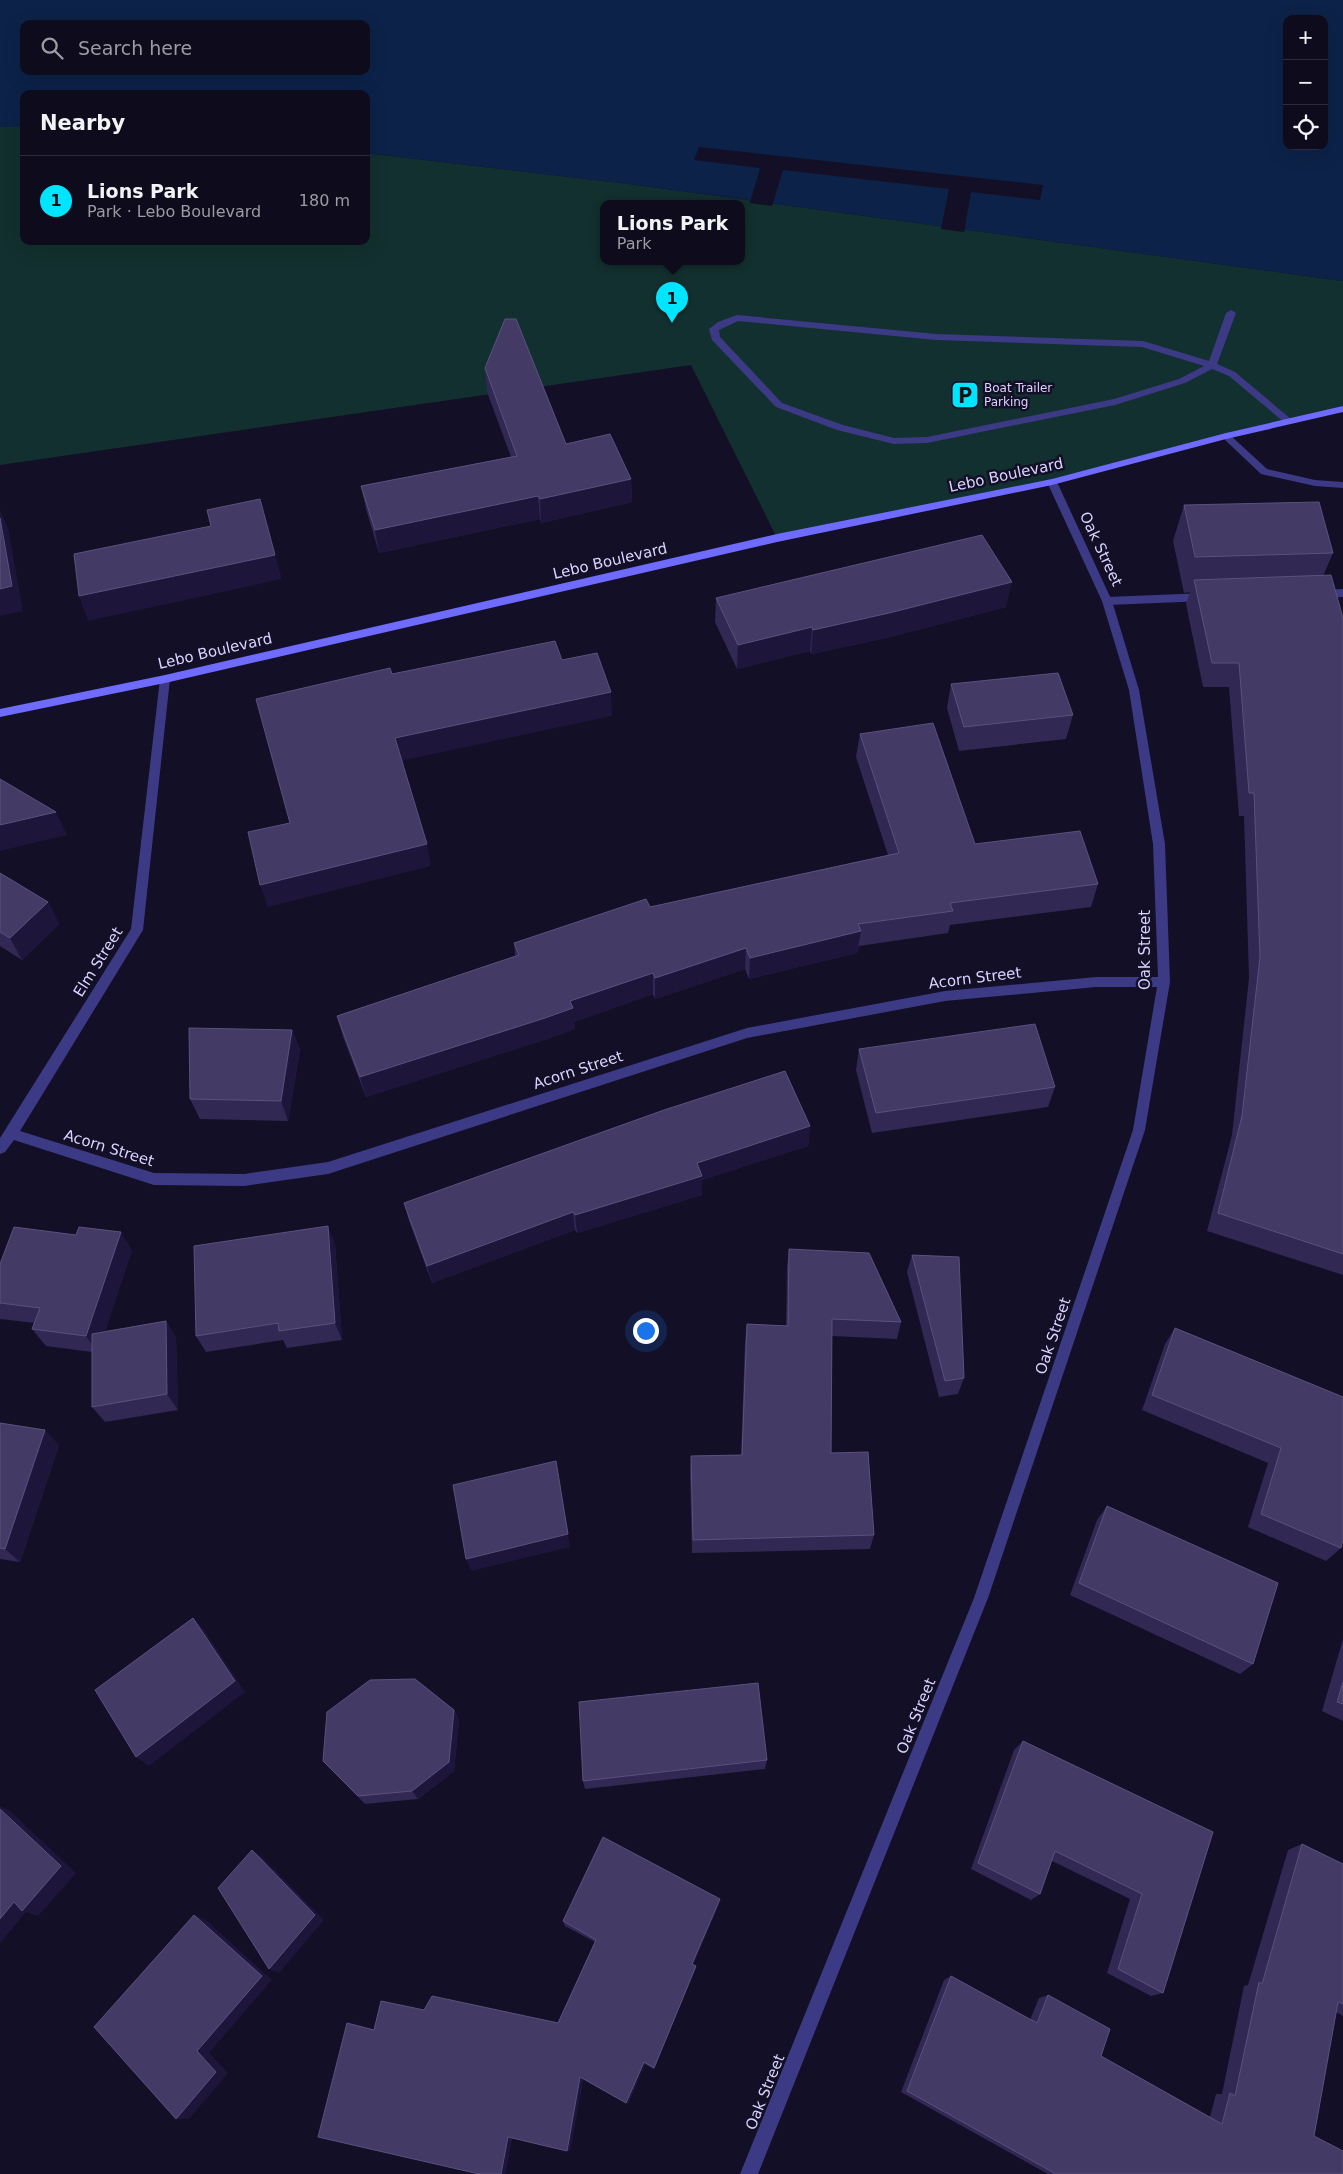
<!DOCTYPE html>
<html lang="en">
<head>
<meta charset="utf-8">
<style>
	:root { --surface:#0e0b1c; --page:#1c1929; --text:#f1f3f6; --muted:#9b9ba3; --line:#2e2b3b; --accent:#00e5ff }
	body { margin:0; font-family:"DejaVu Sans",sans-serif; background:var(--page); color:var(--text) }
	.controls { position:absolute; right:15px; top:15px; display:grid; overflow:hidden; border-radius:10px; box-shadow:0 5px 20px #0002 }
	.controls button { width:45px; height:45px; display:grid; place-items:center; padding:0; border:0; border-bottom:1px solid var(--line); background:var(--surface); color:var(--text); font:25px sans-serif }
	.you { position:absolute; left:645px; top:1330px; width:18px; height:18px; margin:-12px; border:4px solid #fff; border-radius:50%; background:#1a73e8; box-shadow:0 0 0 8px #1a73e833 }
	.badge { display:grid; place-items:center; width:32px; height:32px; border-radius:50%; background:var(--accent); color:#111; font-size:16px; font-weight:700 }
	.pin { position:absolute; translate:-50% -41px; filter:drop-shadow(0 1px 2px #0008) }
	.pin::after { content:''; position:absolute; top:26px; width:18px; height:15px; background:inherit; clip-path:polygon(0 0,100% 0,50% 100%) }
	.popup { position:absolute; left:600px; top:200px; width:145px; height:65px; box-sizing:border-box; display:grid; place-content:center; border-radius:10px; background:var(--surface); filter:drop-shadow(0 1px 4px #0005); font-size:16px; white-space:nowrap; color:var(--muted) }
	.popup b { font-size:19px; color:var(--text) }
	.popup::after { content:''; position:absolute; left:50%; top:100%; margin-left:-10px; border:10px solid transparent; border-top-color:var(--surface) }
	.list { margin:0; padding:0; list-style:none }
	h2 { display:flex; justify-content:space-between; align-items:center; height:65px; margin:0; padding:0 20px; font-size:21px }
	h2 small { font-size:16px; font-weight:400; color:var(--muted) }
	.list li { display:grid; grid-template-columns:32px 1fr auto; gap:15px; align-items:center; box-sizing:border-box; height:90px; padding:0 20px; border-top:1px solid var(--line) }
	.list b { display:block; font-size:19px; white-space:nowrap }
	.list p { margin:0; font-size:16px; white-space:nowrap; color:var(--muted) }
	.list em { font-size:16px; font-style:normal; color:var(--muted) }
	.icon { flex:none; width:28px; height:28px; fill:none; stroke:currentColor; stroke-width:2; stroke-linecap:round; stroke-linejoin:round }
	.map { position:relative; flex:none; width:1343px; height:2174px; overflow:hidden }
	.search { position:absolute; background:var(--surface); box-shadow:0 5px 20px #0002; left:20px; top:20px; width:350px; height:55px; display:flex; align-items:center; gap:12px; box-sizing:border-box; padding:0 18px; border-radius:10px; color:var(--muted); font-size:19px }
	.panel { position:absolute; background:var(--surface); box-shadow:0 5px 20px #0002; left:20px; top:90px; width:350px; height:155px; border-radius:10px }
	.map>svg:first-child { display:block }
	.green { fill:#12302f; fill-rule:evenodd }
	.water { fill:#0c2248; fill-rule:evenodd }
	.pier { fill:#130f26 }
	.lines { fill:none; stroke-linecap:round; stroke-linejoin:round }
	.lane { fill:#3d3a85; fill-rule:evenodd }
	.street { fill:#3d3a85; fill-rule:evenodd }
	.secondary { fill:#6f6bff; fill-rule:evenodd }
	.wall { fill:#312854 }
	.shaded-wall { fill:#1d163a }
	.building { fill:#433a66; stroke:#5a527e }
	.labels { text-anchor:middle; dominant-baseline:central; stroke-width:5; stroke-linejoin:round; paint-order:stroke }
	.far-poi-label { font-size:12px; fill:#d9d4ff; stroke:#130f26; text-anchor:start }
	.street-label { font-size:15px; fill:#d9d4ff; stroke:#130f26 }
</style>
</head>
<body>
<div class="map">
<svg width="1343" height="2174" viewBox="0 0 1343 2174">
	<rect width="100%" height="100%" fill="#130f26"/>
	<!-- green -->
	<path class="green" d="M 0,127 L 24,127 L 24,241 L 366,241 L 366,153 L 629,184 L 1343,281 L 1343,409 L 1052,482 L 777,538 L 691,365 L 0,465 ZM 603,204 L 741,204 L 741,262 L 603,262 Z"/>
	<!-- water -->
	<path class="water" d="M 0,0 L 1343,0 L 1343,281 L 629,184 L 366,153 L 366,94 L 24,94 L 24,127 L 0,127 ZM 1287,19 L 1324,19 L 1324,146 L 1287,146 ZM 24,24 L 366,24 L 366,71 L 24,71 Z"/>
	<!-- pier -->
	<path class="pier" d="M 699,147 L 1043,185 L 1040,200 L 971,192 L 964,232 L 941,229 L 949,189 L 783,170 L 772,206 L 750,203 L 760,168 L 694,160 Z"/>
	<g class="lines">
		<!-- lane -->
		<g class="lane">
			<path d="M 1231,310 L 1236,313 L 1217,364 L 1235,372 L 1291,419 L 1291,423 L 1285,423 L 1229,376 L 1212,369 L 1185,383 L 1115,405 L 927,443 L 894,444 L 837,430 L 776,407 L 712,340 L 709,329 L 718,322 L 737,315 L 936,334 L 1143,341 L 1209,361 L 1226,313 ZM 738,321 L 936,340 L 1142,347 L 1204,366 L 1179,379 L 1114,399 L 927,437 L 894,438 L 843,425 L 782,403 L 720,337 L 719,330 Z"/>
			<path d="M 1343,589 L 1343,597 L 1321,598 L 1316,594 L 1321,590 Z"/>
			<path d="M 1206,593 L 1211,597 L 1206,601 L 1107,605 L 1102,601 L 1107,597 Z"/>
		</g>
		<!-- street -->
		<g class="street">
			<path d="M 1226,433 L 1229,434 L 1267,469 L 1315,480 L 1343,482 L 1343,488 L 1315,486 L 1261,474 L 1223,438 L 1221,436 Z"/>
			<path d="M 1052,479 L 1057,482 L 1112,601 L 1139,690 L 1165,844 L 1170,982 L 1145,1130 L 988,1598 L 758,2174 L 740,2174 L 974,1598 L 1133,1130 L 1157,987 L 1096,987 L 945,1001 L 747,1038 L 328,1174 L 244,1186 L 154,1185 L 14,1140 L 5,1152 L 0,1154 L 0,1138 L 131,929 L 160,679 L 165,675 L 170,679 L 143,930 L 20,1131 L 154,1173 L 244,1174 L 328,1162 L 747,1028 L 945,991 L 1096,977 L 1158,977 L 1153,844 L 1129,690 L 1102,601 L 1047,482 Z"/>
		</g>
		<!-- secondary -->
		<path class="secondary" d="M 1343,406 L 1343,412 L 1226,439 L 1052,485 L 777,542 L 165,683 L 0,717 L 0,709 L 165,675 L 777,534 L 1052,479 L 1226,433 Z"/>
	</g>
	<!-- wall -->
	<g class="wall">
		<path d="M 485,368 L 566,444 L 631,479 L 632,502 L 541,523 L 540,519 L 379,553 L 366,509 L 361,486 L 511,457 L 487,392 Z"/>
		<path d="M 1184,505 L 1333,553 L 1323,576 L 1343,618 L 1343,1275 L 1207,1231 L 1232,1135 L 1249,978 L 1244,816 L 1239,816 L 1229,687 L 1203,687 L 1186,604 L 1190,592 L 1184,593 L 1173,541 Z"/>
		<path d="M 716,598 L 1006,607 L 886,638 L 811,654 L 810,651 L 737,669 L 715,622 Z"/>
		<path d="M 951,684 L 1073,715 L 1066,739 L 959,751 L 947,708 Z"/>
		<path d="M 860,734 L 975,844 L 1098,884 L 1091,907 L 950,925 L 948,933 L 859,946 L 857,953 L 749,979 L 745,969 L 655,999 L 653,994 L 574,1022 L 575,1029 L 547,1039 L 366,1097 L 343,1037 L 337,1016 L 515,956 L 514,943 L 650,907 L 888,855 L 856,757 Z"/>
		<path d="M 0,873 L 48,902 L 59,924 L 22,960 L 0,946 Z"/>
		<path d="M 292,1030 L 300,1050 L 288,1121 L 200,1119 L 190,1099 Z"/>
		<path d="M 859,1049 L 1055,1087 L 1048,1107 L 872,1133 L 856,1070 Z"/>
		<path d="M 810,1126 L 808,1146 L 702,1180 L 702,1195 L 577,1233 L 575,1230 L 432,1283 L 409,1221 L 404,1203 Z"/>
		<path d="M 335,1244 L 342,1340 L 287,1348 L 283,1340 L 206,1352 L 196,1336 Z"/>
		<path d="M 789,1249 L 901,1322 L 897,1339 L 832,1336 L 831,1453 L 874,1535 L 870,1549 L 692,1553 L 690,1471 L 691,1456 L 741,1455 L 745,1341 L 747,1324 L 786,1326 L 787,1267 Z"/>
		<path d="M 132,1250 L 105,1331 L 166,1321 L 176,1338 L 178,1410 L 105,1422 L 92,1407 L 92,1352 L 46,1346 L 32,1329 L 35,1323 L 0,1319 L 0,1264 Z"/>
		<path d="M 912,1255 L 964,1378 L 958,1394 L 939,1397 L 907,1272 Z"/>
		<path d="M 1175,1328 L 1343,1397 L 1341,1548 L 1326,1561 L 1248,1527 L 1268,1463 L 1142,1410 L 1165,1344 Z"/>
		<path d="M 0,1423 L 59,1445 L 20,1562 L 0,1559 Z"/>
		<path d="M 1107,1506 L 1253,1664 L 1240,1674 L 1070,1595 L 1097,1520 Z"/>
		<path d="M 1343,1639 L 1343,1721 L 1322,1711 Z"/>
		<path d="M 454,1710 L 459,1720 L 454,1771 L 418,1799 L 365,1804 L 323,1761 Z"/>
		<path d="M 1023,1741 L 1213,1832 L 1163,1993 L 1151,1996 L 1107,1973 L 1130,1899 L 1052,1861 L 1040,1894 L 1031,1900 L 971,1869 L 1014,1750 Z"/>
		<path d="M 767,1760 L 765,1769 L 585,1789 L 583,1781 Z"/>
		<path d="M 1302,1844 L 1343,1864 L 1343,2016 L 1336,2012 L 1314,2136 L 1343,2174 L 1048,2174 L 901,2092 L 944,1980 L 951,1976 L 1030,2020 L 1039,1998 L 1048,1995 L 1101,2056 L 1210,2117 L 1216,2094 L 1222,2094 L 1244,1986 L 1248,1985 L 1288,1850 Z"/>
		<path d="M 719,1904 L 693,1964 L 696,1966 L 695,1970 L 654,2069 L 645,2064 L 628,2104 L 583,2079 L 570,2150 L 567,2151 L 512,2138 L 505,2174 L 479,2174 L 374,2030 L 424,2010 L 558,2023 L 595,1942 L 565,1926 L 563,1921 Z"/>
	</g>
	<!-- shaded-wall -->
	<g class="shaded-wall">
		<path d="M 631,479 L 632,502 L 541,523 L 540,499 Z"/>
		<path d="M 538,496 L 540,519 L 379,553 L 375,530 Z"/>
		<path d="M 0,510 L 8,528 L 23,611 L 0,616 Z"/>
		<path d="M 275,555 L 282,579 L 88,621 L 79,596 Z"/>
		<path d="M 1012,582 L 1006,607 L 886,638 L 811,654 L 813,630 Z"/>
		<path d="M 812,627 L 810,651 L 737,669 L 738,645 Z"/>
		<path d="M 611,692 L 612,716 L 400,761 L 395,738 Z"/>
		<path d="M 56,812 L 67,835 L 0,851 L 0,825 Z"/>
		<path d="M 427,844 L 431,866 L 268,907 L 260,885 Z"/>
		<path d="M 48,902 L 59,924 L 22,960 L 10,938 Z"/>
		<path d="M 861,931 L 857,953 L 749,979 L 750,958 Z"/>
		<path d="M 746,948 L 745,969 L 655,999 L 655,978 Z"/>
		<path d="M 653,973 L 653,994 L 574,1022 L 575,1029 L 547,1039 L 366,1097 L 360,1077 L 570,1001 Z"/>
		<path d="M 292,1030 L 300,1050 L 288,1121 L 281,1101 Z"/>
		<path d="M 810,1126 L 808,1146 L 702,1180 L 702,1195 L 577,1233 L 575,1215 L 697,1163 Z"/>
		<path d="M 573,1212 L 575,1230 L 432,1283 L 427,1266 Z"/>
		<path d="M 328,1226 L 335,1244 L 342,1340 L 335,1323 Z"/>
		<path d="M 121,1232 L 132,1250 L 98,1353 L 86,1336 Z"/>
		<path d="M 166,1321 L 176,1338 L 178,1410 L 167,1394 Z"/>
		<path d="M 45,1430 L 59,1445 L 20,1562 L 5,1549 Z"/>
		<path d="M 556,1461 L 570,1547 L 471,1571 L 466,1559 Z"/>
		<path d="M 193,1618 L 204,1630 L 245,1692 L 149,1766 L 136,1757 Z"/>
		<path d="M 454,1710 L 459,1720 L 454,1771 L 418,1799 L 412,1791 Z"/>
		<path d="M 0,1806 L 10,1811 L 76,1873 L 38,1916 L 26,1912 L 0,1943 Z"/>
		<path d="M 252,1850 L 262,1857 L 324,1920 L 279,1973 L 269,1969 Z"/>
		<path d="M 720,1899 L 719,1904 L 692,1968 L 692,1964 Z"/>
		<path d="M 194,1915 L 206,1920 L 272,1980 L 209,2053 L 228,2073 L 189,2119 L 176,2119 Z"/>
		<path d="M 696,1966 L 695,1970 L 654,2069 L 654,2068 Z"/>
		<path d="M 644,2062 L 645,2064 L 628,2104 L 626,2103 Z"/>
		<path d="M 580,2077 L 583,2079 L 570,2150 L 567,2151 Z"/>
		<path d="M 508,2137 L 512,2137 L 505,2174 L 501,2174 Z"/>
	</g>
	<!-- building -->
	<g class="building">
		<path d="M 505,319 L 516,319 L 566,444 L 610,434 L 631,479 L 540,499 L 538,496 L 375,530 L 361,486 L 517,456 L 485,368 Z"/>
		<path d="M 260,499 L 275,555 L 79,596 L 74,554 L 211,526 L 207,510 Z"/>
		<path d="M 1319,502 L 1333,553 L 1195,557 L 1184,505 Z"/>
		<path d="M 0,518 L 12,586 L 0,589 Z"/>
		<path d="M 982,535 L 1012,582 L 889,613 L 813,630 L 812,627 L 738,645 L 716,598 Z"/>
		<path d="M 1331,575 L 1343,618 L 1343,1254 L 1218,1213 L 1242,1116 L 1260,957 L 1254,793 L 1249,793 L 1239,663 L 1212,663 L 1194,580 Z"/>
		<path d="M 555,641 L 562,660 L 597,653 L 611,692 L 395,738 L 427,844 L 260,885 L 248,832 L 290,823 L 256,699 L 390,668 L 392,674 Z"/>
		<path d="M 1058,673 L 1073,715 L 964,727 L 951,684 Z"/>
		<path d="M 933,723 L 975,844 L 1080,831 L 1098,884 L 950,903 L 953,911 L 858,924 L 861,931 L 750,958 L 746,948 L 655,978 L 653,973 L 570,1001 L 573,1008 L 545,1018 L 360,1077 L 337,1016 L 519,955 L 514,943 L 646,899 L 650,907 L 899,853 L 860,734 Z"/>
		<path d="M 0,779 L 56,812 L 0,825 Z"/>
		<path d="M 0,873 L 48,902 L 10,938 L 0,932 Z"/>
		<path d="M 1035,1024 L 1055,1087 L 876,1113 L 859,1049 Z"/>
		<path d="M 189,1028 L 292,1030 L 281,1101 L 190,1099 Z"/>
		<path d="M 785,1071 L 810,1126 L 697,1163 L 702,1176 L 575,1215 L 573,1212 L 427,1266 L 404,1203 L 664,1110 Z"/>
		<path d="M 328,1226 L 335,1323 L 279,1331 L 278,1323 L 196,1336 L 194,1246 Z"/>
		<path d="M 14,1227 L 76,1235 L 79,1227 L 121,1232 L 86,1336 L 32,1329 L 40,1308 L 0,1303 L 0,1264 Z"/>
		<path d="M 789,1249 L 869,1253 L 901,1322 L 832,1319 L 831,1453 L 868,1452 L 874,1535 L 693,1540 L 691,1456 L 742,1455 L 747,1324 L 788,1326 Z"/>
		<path d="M 912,1255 L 959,1257 L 964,1378 L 945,1381 Z"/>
		<path d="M 166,1321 L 167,1394 L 92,1407 L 92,1334 Z"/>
		<path d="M 1175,1328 L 1343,1397 L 1343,1540 L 1341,1548 L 1261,1514 L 1281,1448 L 1152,1395 Z"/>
		<path d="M 0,1423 L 45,1430 L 5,1549 L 0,1548 Z"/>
		<path d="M 556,1461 L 568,1534 L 466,1559 L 453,1485 Z"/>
		<path d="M 1107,1506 L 1278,1583 L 1253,1664 L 1079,1583 Z"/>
		<path d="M 193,1618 L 235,1681 L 136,1757 L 95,1690 Z"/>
		<path d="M 415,1679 L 454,1710 L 449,1762 L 412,1791 L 358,1796 L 323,1761 L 327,1712 L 370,1680 Z"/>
		<path d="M 1343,1682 L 1343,1704 L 1337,1702 Z"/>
		<path d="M 758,1683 L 767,1760 L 583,1781 L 579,1702 Z"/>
		<path d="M 1023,1741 L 1213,1832 L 1163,1993 L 1118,1969 L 1142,1894 L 1055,1851 L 1040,1894 L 978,1863 Z"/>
		<path d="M 0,1809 L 61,1866 L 22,1911 L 14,1902 L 0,1919 Z"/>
		<path d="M 603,1837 L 720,1899 L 692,1964 L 696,1966 L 654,2068 L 644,2062 L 626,2103 L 580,2077 L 567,2151 L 508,2137 L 501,2174 L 479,2174 L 318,2137 L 347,2023 L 374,2030 L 381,2001 L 424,2010 L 432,1996 L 558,2023 L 596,1940 L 563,1921 Z"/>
		<path d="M 1302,1844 L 1343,1864 L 1343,2004 L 1338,2002 L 1314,2136 L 1343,2151 L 1343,2174 L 1056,2174 L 907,2091 L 951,1976 L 1037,2023 L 1048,1995 L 1110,2029 L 1101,2056 L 1222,2124 L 1230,2093 L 1235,2096 L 1259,1982 L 1262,1984 Z"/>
		<path d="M 252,1850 L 315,1915 L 269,1969 L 218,1888 Z"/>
		<path d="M 194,1915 L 262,1976 L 197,2051 L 216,2072 L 176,2119 L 94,2027 Z"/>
	</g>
	<!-- icons -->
	<defs>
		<symbol id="parking-square" viewBox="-11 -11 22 22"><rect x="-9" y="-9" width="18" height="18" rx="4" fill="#00e5ff" stroke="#130f26"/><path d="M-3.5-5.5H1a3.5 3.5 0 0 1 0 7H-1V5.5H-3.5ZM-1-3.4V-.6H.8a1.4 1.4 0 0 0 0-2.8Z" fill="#111"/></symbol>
	</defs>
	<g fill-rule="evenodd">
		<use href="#parking-square" x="949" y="379" width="32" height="32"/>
	</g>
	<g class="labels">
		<!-- far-poi labels -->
		<g class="far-poi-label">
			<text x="984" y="388">Boat Trailer<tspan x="984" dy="14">Parking</tspan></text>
		</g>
		<!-- street labels -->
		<g class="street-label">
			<text transform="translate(1006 475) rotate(-12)">Lebo Boulevard</text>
			<text transform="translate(1101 549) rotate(65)">Oak Street</text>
			<text transform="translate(610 561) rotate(-13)">Lebo Boulevard</text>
			<text transform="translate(215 651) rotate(-13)">Lebo Boulevard</text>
			<text transform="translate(1145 950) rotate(-90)">Oak Street</text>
			<text transform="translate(98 962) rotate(-58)">Elm Street</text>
			<text transform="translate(975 978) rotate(-7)">Acorn Street</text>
			<text transform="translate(578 1070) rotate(-18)">Acorn Street</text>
			<text transform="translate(109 1148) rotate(17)">Acorn Street</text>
			<text transform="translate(1053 1336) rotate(-71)">Oak Street</text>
			<text transform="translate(916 1716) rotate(-68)">Oak Street</text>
			<text transform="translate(765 2092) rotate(-68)">Oak Street</text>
		</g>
	</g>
</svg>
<div class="controls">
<button>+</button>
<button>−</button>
<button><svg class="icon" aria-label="locate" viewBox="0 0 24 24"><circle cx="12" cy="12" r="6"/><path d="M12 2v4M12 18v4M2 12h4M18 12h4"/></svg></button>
</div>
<div class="you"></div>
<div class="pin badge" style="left:672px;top:323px">1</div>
<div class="popup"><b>Lions Park</b>Park</div>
<div class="search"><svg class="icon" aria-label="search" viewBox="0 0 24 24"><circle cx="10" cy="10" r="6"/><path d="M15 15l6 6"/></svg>Search here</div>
<section class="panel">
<h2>Nearby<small></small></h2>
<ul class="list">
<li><span class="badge">1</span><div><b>Lions Park</b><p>Park · Lebo Boulevard</p></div><em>180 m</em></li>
</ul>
</section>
</div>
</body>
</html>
